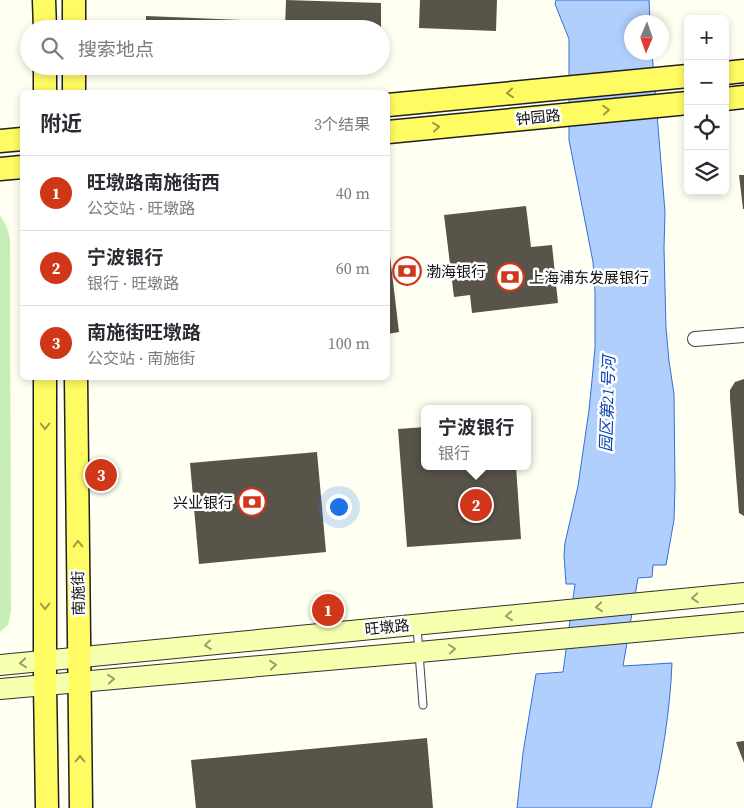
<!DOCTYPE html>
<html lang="zh">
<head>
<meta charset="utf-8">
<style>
	:root { --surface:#fff; --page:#f7f7f7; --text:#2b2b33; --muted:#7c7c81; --line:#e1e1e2; --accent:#cf3718 }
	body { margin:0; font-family:"Source Serif 4","Noto Sans SC",serif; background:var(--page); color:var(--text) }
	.controls { position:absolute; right:15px; top:15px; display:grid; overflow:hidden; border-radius:8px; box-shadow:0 2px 8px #0003 }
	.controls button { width:45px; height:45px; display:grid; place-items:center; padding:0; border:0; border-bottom:1px solid var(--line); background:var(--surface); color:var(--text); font:25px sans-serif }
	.compass { position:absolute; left:624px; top:15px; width:45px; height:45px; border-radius:50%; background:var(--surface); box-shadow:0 2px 8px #0003; rotate:182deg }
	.you { position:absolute; left:338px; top:506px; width:18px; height:18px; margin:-12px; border:4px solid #fff; border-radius:50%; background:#1a73e8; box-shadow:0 0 0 8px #1a73e833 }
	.badge { display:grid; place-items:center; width:32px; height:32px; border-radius:50%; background:var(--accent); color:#fff; font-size:16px; font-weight:700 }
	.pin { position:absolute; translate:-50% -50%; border:2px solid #fff; box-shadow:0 1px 5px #0006 }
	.popup { position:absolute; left:421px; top:405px; width:110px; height:65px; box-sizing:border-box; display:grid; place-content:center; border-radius:8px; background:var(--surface); filter:drop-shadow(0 1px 4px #0005); font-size:16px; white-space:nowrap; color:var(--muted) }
	.popup b { font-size:19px; color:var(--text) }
	.popup::after { content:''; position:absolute; left:50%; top:100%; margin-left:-10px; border:10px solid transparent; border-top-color:var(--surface) }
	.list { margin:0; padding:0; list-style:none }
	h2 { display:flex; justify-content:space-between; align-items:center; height:65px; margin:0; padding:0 20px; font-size:21px }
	h2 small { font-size:16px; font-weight:400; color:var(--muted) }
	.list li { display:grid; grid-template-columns:32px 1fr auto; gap:15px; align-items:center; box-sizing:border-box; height:75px; padding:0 20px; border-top:1px solid var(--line) }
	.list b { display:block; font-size:19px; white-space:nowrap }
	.list p { margin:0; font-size:16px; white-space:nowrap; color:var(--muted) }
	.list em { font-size:16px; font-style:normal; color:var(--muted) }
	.icon { flex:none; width:28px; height:28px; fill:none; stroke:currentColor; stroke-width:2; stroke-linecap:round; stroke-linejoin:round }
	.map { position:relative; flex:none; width:744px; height:808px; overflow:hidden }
	.search { position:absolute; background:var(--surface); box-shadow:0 2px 8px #0003; left:20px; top:20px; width:370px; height:55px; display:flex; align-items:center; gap:12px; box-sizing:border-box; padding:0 18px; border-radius:28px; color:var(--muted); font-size:19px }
	.panel { position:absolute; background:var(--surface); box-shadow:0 2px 8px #0003; left:20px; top:90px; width:370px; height:290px; border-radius:8px }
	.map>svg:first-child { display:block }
	.green { fill:#c7eeb7 }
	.water { fill:#b1cffc; stroke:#3071db }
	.building { fill:#59544a }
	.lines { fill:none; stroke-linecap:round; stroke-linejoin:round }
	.lane-casing { stroke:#424242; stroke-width:9 }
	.street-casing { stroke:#424242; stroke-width:16 }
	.secondary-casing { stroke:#313131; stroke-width:22 }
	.primary-casing { stroke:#202020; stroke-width:25 }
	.lane { stroke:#fff; stroke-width:7 }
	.street { stroke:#fff; stroke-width:14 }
	.secondary { stroke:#f6ffad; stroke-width:20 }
	.primary { stroke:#fffb62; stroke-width:22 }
	.oneway { stroke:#9f9d41 }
	.oneway2 { stroke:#9a9f6e }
	.labels { text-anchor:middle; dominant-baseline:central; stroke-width:5; stroke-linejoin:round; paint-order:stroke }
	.street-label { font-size:15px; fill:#0f0f0f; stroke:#fff }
	.poi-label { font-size:15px; fill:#0f0f0f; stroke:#fff; text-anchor:start }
	.water-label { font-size:16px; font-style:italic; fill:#0a43b0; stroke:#fff }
</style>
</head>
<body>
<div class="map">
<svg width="744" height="808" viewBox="0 0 744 808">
	<rect width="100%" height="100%" fill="#fffff2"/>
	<!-- green -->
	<path class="green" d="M 0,215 L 7,227 L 10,240 L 11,612 L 8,625 L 0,632 Z"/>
	<!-- water -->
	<path class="water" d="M 556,0 L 649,0 L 650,22 L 632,22 L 632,52 L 652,53 L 665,212 L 664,248 L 666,328 L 669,361 L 674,394 L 675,486 L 674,520 L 666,565 L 653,565 L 652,577 L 638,578 L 623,666 L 672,663 C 670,712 662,760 651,808 L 517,808 L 523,753 L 536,674 L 563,672 L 575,584 L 566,584 L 564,555 L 565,543 L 578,486 L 589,410 L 592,380 L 595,348 L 595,292 L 593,262 L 585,221 L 569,140 L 569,39 L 555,4 Z"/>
	<!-- building -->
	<g class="building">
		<path d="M 286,0 L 381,3 L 381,29 L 285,29 Z"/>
		<path d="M 420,0 L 497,0 L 496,31 L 419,28 Z"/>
		<path d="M 146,16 L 241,20 L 240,29 L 146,29 Z"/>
		<path d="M 739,175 L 744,175 L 744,209 L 743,209 Z"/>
		<path d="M 526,206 L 531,247 L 552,245 L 558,303 L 472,313 L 470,295 L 454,297 L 444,215 Z"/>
		<path d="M 388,248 L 389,248 L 399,332 L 388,334 Z"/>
		<path d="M 744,379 L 744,516 L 739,513 L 730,399 L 730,390 L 735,382 Z"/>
		<path d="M 425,427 L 425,466 L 516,466 L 521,539 L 407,547 L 398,429 Z"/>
		<path d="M 317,452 L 326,552 L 199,564 L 190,463 Z"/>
		<path d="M 427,738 L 433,808 L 196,808 L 191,760 Z"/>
		<path d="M 744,741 L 744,763 L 736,742 Z"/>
	</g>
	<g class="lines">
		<defs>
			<path id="lane" d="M 417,627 L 423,705"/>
			<path id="street" d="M 695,339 L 744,335"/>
			<g id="secondary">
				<path d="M 0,665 L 744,593"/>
				<path d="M 0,689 L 419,652 L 744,622"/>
			</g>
			<g id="primary">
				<path d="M 44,0 L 45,29"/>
				<path d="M 74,0 L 74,29"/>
				<path d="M 45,66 L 45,92"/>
				<path d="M 74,66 L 74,92"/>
				<path d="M 725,73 L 744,71"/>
				<path d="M 725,99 L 744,97"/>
				<path d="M 388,105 L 688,76"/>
				<path d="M 388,132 L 688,103"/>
				<path d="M 0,141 L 22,139"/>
				<path d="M 0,169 L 22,167"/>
				<path d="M 45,378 L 45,685 L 47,808"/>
				<path d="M 76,378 L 81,808"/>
			</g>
		</defs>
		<!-- lane casing -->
		<use href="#lane" class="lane-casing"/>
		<!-- street casing -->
		<use href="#street" class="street-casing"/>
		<!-- secondary casing -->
		<use href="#secondary" class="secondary-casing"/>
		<!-- primary casing -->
		<use href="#primary" class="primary-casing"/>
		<!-- lane -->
		<use href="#lane" class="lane"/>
		<!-- street -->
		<use href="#street" class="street"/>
		<!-- secondary -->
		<use href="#secondary" class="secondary"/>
		<!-- primary -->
		<use href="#primary" class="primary"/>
	</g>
	<!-- one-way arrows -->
	<defs><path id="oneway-chevron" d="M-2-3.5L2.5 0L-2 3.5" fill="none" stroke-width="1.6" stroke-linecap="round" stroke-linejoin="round" transform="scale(1.25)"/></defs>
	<g class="oneway">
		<use href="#oneway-chevron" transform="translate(510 93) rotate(175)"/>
		<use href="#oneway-chevron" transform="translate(606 110) rotate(-5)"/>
		<use href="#oneway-chevron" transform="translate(436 127) rotate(-6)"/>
		<use href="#oneway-chevron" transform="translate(45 426) rotate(90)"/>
		<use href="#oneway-chevron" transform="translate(78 544) rotate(-91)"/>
		<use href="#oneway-chevron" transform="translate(45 606) rotate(90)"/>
		<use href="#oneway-chevron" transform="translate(80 759) rotate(-90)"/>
	</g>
	<g class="oneway2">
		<use href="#oneway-chevron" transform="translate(695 598) rotate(175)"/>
		<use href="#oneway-chevron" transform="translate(599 607) rotate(175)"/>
		<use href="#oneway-chevron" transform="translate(509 616) rotate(175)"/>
		<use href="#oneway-chevron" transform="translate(208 645) rotate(174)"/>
		<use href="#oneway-chevron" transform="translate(452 649) rotate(-5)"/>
		<use href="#oneway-chevron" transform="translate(23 663) rotate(175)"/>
		<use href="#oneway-chevron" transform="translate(273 665) rotate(-5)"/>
		<use href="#oneway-chevron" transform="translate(111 679) rotate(-5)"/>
	</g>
	<!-- icons -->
	<defs>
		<symbol id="bank-ring" viewBox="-11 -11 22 22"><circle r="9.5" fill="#fff" stroke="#cf3718" stroke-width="1.5"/><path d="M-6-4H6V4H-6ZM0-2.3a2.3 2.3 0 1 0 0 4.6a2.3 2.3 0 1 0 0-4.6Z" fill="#cf3718"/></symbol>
	</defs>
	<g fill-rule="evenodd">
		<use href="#bank-ring" x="391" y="255" width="32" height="32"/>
		<use href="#bank-ring" x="494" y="261" width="32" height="32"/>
		<use href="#bank-ring" x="236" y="486" width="32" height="32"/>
	</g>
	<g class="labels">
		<!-- street labels -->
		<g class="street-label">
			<text transform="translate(538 117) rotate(-6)">钟园路</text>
			<text transform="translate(78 593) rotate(-91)">南施街</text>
			<text transform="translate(387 627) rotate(-6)">旺墩路</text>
		</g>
		<!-- poi labels -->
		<g class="poi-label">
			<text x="426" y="271">渤海银行</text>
			<text x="529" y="277">上海浦东发展银行</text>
			<text x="233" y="502" text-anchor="end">兴业银行</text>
		</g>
		<!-- water labels -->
		<g class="water-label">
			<text transform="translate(607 404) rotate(-88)">园区第21号河</text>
		</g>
	</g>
</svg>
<div class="controls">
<button>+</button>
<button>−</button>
<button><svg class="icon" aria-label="locate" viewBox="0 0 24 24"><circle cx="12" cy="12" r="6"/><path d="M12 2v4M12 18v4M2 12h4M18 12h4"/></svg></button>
<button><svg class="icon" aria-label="layers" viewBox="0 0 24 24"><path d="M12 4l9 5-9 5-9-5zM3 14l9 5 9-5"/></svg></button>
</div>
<svg class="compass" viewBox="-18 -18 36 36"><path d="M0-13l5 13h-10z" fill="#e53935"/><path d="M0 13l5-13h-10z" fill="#7c7c81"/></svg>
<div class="you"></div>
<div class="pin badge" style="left:328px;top:610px">1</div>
<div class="pin badge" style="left:476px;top:505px">2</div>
<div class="popup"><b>宁波银行</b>银行</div>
<div class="pin badge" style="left:101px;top:475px">3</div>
<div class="search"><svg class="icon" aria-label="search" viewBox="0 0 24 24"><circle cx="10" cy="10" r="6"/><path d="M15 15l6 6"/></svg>搜索地点</div>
<section class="panel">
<h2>附近<small>3个结果</small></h2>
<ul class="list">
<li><span class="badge">1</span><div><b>旺墩路南施街西</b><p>公交站 · 旺墩路</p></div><em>40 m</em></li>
<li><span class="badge">2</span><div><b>宁波银行</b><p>银行 · 旺墩路</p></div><em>60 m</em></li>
<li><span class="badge">3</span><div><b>南施街旺墩路</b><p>公交站 · 南施街</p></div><em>100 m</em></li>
</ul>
</section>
</div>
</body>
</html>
